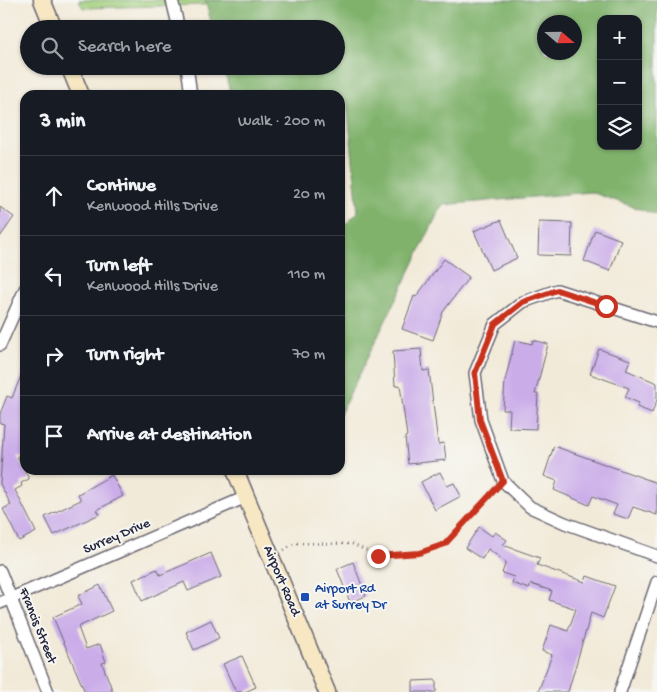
<!DOCTYPE html>
<html lang="en">
<head>
<meta charset="utf-8">
<style>
	:root { --surface:#171b24; --page:#242831; --text:#f1f3f6; --muted:#9ea1a6; --line:#363941 }
	body { margin:0; font-family:"Gochi Hand",sans-serif; background:var(--page); color:var(--text) }
	.controls { position:absolute; right:15px; top:15px; display:grid; overflow:hidden; border-radius:10px; box-shadow:0 1px 4px #0004 }
	.controls button { width:45px; height:45px; display:grid; place-items:center; padding:0; border:0; border-bottom:1px solid var(--line); background:var(--surface); color:var(--text); font:25px sans-serif }
	.compass { position:absolute; left:537px; top:15px; width:45px; height:45px; border-radius:50%; background:var(--surface); box-shadow:0 1px 4px #0004; rotate:110deg }
	.stop { position:absolute; width:15px; height:15px; margin:-11px; border:4px solid #c8321e; border-radius:50%; background:#fff }
	.stop.end { background:#c8321e; border-color:#fff; box-shadow:0 1px 5px #0008 }
	.list { margin:0; padding:0; list-style:none }
	h2 { display:flex; justify-content:space-between; align-items:center; height:65px; margin:0; padding:0 20px; font-size:21px }
	h2 small { font-size:16px; font-weight:400; color:var(--muted) }
	.list li { display:grid; grid-template-columns:32px 1fr auto; gap:15px; align-items:center; box-sizing:border-box; height:80px; padding:0 20px; border-top:1px solid var(--line) }
	.list b { display:block; font-size:19px; white-space:nowrap }
	.list p { margin:0; font-size:16px; white-space:nowrap; color:var(--muted) }
	.list em { font-size:16px; font-style:normal; color:var(--muted) }
	.icon { flex:none; width:28px; height:28px; fill:none; stroke:currentColor; stroke-width:2; stroke-linecap:round; stroke-linejoin:round }
	.map { position:relative; flex:none; width:657px; height:692px; overflow:hidden }
	.search { position:absolute; background:var(--surface); box-shadow:0 1px 4px #0004; left:20px; top:20px; width:325px; height:55px; display:flex; align-items:center; gap:12px; box-sizing:border-box; padding:0 18px; border-radius:28px; color:var(--muted); font-size:19px }
	.panel { position:absolute; background:var(--surface); box-shadow:0 1px 4px #0004; left:20px; top:90px; width:325px; height:385px; border-radius:15px }
	.map>svg:first-child { display:block }
	.green { fill:#a1cf7c; stroke:#62785c }
	.forest { fill:#80b26c; stroke:#516a54; fill-rule:evenodd }
	.building { fill:#caace9 }
	.lines { fill:none; stroke-linecap:round; stroke-linejoin:round }
	.minor-casing { stroke:#6b6872; stroke-width:14 }
	.secondary-casing { stroke:#6b6872; stroke-width:19 }
	.path { stroke:#6b6872; stroke-width:2.5; stroke-dasharray:1 4; stroke-linecap:butt }
	.minor { stroke:#fff; stroke-width:11 }
	.secondary { stroke:#f7e8c3; stroke-width:16 }
	.route { stroke:#c8321e; stroke-width:6 }
	.transit-dot { fill:#1a4fb4; stroke:#f6f6f2; stroke-width:2 }
	.labels { text-anchor:middle; dominant-baseline:central; stroke-width:4; stroke-linejoin:round; paint-order:stroke }
	.street-label { font-size:14px; fill:#22223b; stroke:#f6f6f2 }
	.transit-label { font-size:14px; fill:#164399; stroke:#f6f6f2; text-anchor:start }
</style>
</head>
<body>
<div class="map">
<svg width="657" height="692" viewBox="0 0 657 692">
	<rect width="100%" height="100%" fill="#f6f6f2"/>
	<filter id="ink" filterUnits="userSpaceOnUse"><feTurbulence type="fractalNoise" baseFrequency=".02" numOctaves="2"/><feDisplacementMap in="SourceGraphic" scale="10" xChannelSelector="R" yChannelSelector="G"/><feConvolveMatrix kernelMatrix="1 2 1 2 8 2 1 2 1" color-interpolation-filters="sRGB"/></filter>
	<filter id="wash" filterUnits="userSpaceOnUse"><feTurbulence type="fractalNoise" baseFrequency=".0096" numOctaves="4" result="noise"/><feDisplacementMap in="SourceGraphic" scale="20" xChannelSelector="R" yChannelSelector="G"/><feGaussianBlur stdDeviation="1.12" result="paint"/><feColorMatrix in="noise" values="0 0 0 0 0 0 0 0 0 0 0 0 0 0 0 0 0 1.4 0 .05"/><feComposite in="paint" operator="in"/></filter>
	<g filter="url(#wash)">
		<rect width="100%" height="100%" fill="#f2ead8"/>
		<!-- green -->
		<path class="green" d="M 79,0 L 238,0 L 235,4 L 83,8 Z"/>
		<!-- forest -->
		<path class="forest" d="M 205,0 L 657,0 L 657,215 L 591,192 L 442,205 L 340,414 L 340,230 L 358,212 L 347,100 L 340,100 L 340,95 L 231,95 L 223,66 L 336,66 L 336,29 L 213,29 ZM 601,19 L 638,19 L 638,146 L 601,146 ZM 544,22 L 574,22 L 574,52 L 544,52 Z"/>
		<g id="blocks">
			<!-- building -->
			<g class="building">
				<path d="M 0,207 L 14,217 L 0,237 Z"/>
				<path d="M 501,220 L 517,258 L 491,270 L 474,231 Z"/>
				<path d="M 539,222 L 572,223 L 571,256 L 538,255 Z"/>
				<path d="M 595,230 L 621,240 L 610,271 L 584,261 Z"/>
				<path d="M 444,259 L 469,277 L 443,312 L 433,340 L 402,329 L 414,296 L 416,297 Z"/>
				<path d="M 515,340 L 532,344 L 533,340 L 548,344 L 535,394 L 538,394 L 536,429 L 509,428 L 510,410 L 503,410 L 505,381 Z"/>
				<path d="M 421,349 L 423,371 L 429,370 L 438,444 L 444,443 L 446,460 L 408,464 L 405,437 L 407,436 L 400,385 L 395,386 L 393,351 Z"/>
				<path d="M 599,349 L 630,360 L 626,370 L 657,383 L 657,400 L 652,413 L 637,407 L 639,403 L 625,397 L 629,388 L 590,374 Z"/>
				<path d="M 25,366 L 25,457 L 17,456 L 29,479 L 21,483 L 22,486 L 15,490 L 36,532 L 19,541 L 3,509 L 11,505 L 0,484 L 4,424 L 0,423 L 0,414 L 7,396 L 12,398 Z"/>
				<path d="M 554,446 L 657,483 L 657,515 L 633,507 L 628,519 L 613,514 L 617,505 L 593,496 L 589,505 L 554,490 L 557,481 L 544,476 Z"/>
				<path d="M 440,472 L 447,486 L 454,483 L 461,496 L 435,510 L 421,482 Z"/>
				<path d="M 112,475 L 123,496 L 97,510 L 100,514 L 54,535 L 45,517 L 81,500 L 78,494 Z"/>
				<path d="M 479,527 L 492,536 L 495,532 L 507,540 L 503,545 L 540,558 L 537,565 L 585,582 L 587,576 L 615,586 L 603,618 L 591,613 L 568,692 L 538,692 L 552,655 L 542,651 L 551,625 L 568,631 L 576,609 L 549,600 L 552,591 L 531,584 L 529,589 L 512,583 L 514,577 L 502,573 L 506,562 L 488,549 L 482,559 L 465,548 Z"/>
				<path d="M 211,553 L 221,577 L 188,591 L 184,582 L 142,601 L 133,580 L 157,569 L 160,575 Z"/>
				<path d="M 353,562 L 366,596 L 350,602 L 337,569 Z"/>
				<path d="M 100,585 L 112,611 L 78,627 L 86,649 L 100,644 L 106,662 L 102,663 L 113,692 L 85,692 L 53,617 L 82,604 L 78,596 Z"/>
				<path d="M 211,620 L 219,638 L 194,650 L 186,632 Z"/>
				<path d="M 242,656 L 256,687 L 245,692 L 236,692 L 223,664 Z"/>
				<path d="M 436,680 L 436,692 L 413,692 L 413,681 Z"/>
			</g>
		</g>
	</g>
	<g filter="url(#ink)">
		<use href="#blocks" fill-opacity="0" stroke="#6b6872" stroke-width="1"/>
		<g class="lines">
			<defs>
				<g id="minor">
					<path d="M 172,0 L 179,29"/>
					<path d="M 187,66 L 191,95"/>
					<path d="M 657,322 L 557,290 L 523,302 L 495,324 L 475,373 L 481,420 L 503,481 L 530,507 L 565,523 L 657,556"/>
					<path d="M 0,345 L 25,289"/>
					<path d="M 0,571 L 48,692"/>
					<path d="M 0,603 L 246,497"/>
					<path d="M 620,692 L 657,582"/>
				</g>
				<g id="secondary">
					<path d="M 42,0 L 54,29"/>
					<path d="M 69,66 L 81,95"/>
					<path d="M 235,470 L 327,692"/>
				</g>
			</defs>
			<!-- minor casing -->
			<use href="#minor" class="minor-casing"/>
			<!-- secondary casing -->
			<use href="#secondary" class="secondary-casing"/>
			<!-- path -->
			<path class="path" d="M 284,550 L 295,543 L 352,544 L 378,556 L 419,553 L 445,545 L 495,489"/>
			<!-- minor -->
			<use href="#minor" class="minor"/>
			<!-- secondary -->
			<use href="#secondary" class="secondary"/>
		</g>
	</g>
	<g class="lines" filter="url(#ink)">
		<!-- route -->
		<path class="route" d="M 378,556 L 419,553 L 445,544 L 503,481 L 480,420 L 475,373 L 495,324 L 523,302 L 557,290 L 606,306"/>
	</g>
	<!-- markers -->
	<rect class="transit-dot" x="300" y="592" width="10" height="10" rx="2.5"/>
	<g class="labels">
		<!-- street labels -->
		<g class="street-label">
			<text transform="translate(117 537) rotate(-23)">Surrey Drive</text>
			<text transform="translate(281 581) rotate(67)">Airport Road</text>
			<text transform="translate(37 626) rotate(68)">Francis Street</text>
		</g>
		<!-- transit labels -->
		<g class="transit-label">
			<text x="315" y="589">Airport Rd<tspan x="315" dy="16">at Surrey Dr</tspan></text>
		</g>
	</g>
</svg>
<div class="controls">
<button>+</button>
<button>−</button>
<button><svg class="icon" aria-label="layers" viewBox="0 0 24 24"><path d="M12 4l9 5-9 5-9-5zM3 14l9 5 9-5"/></svg></button>
</div>
<svg class="compass" viewBox="-18 -18 36 36"><path d="M0-13l5 13h-10z" fill="#e53935"/><path d="M0 13l5-13h-10z" fill="#9ea1a6"/></svg>
<div class="stop" style="left:606px;top:306px"></div>
<div class="stop end" style="left:378px;top:556px"></div>
<div class="search"><svg class="icon" aria-label="search" viewBox="0 0 24 24"><circle cx="10" cy="10" r="6"/><path d="M15 15l6 6"/></svg>Search here</div>
<section class="panel">
<h2>3 min<small>Walk · 200 m</small></h2>
<ul class="list">
<li><svg class="icon" aria-label="ahead" viewBox="0 0 24 24"><path d="M12 20V5M6 11l6-6 6 6"/></svg><div><b>Continue</b><p>Kenwood Hills Drive</p></div><em>20 m</em></li>
<li><svg class="icon" aria-label="left" viewBox="0 0 24 24"><path d="M17 20v-9H6M10 6l-5 5 5 5"/></svg><div><b>Turn left</b><p>Kenwood Hills Drive</p></div><em>110 m</em></li>
<li><svg class="icon" aria-label="right" viewBox="0 0 24 24"><path d="M7 20v-9h11M14 6l5 5-5 5"/></svg><div><b>Turn right</b></div><em>70 m</em></li>
<li><svg class="icon" aria-label="arrive" viewBox="0 0 24 24"><path d="M6 21V4h12l-3 4 3 4H6"/></svg><div><b>Arrive at destination</b></div></li>
</ul>
</section>
</div>
</body>
</html>
